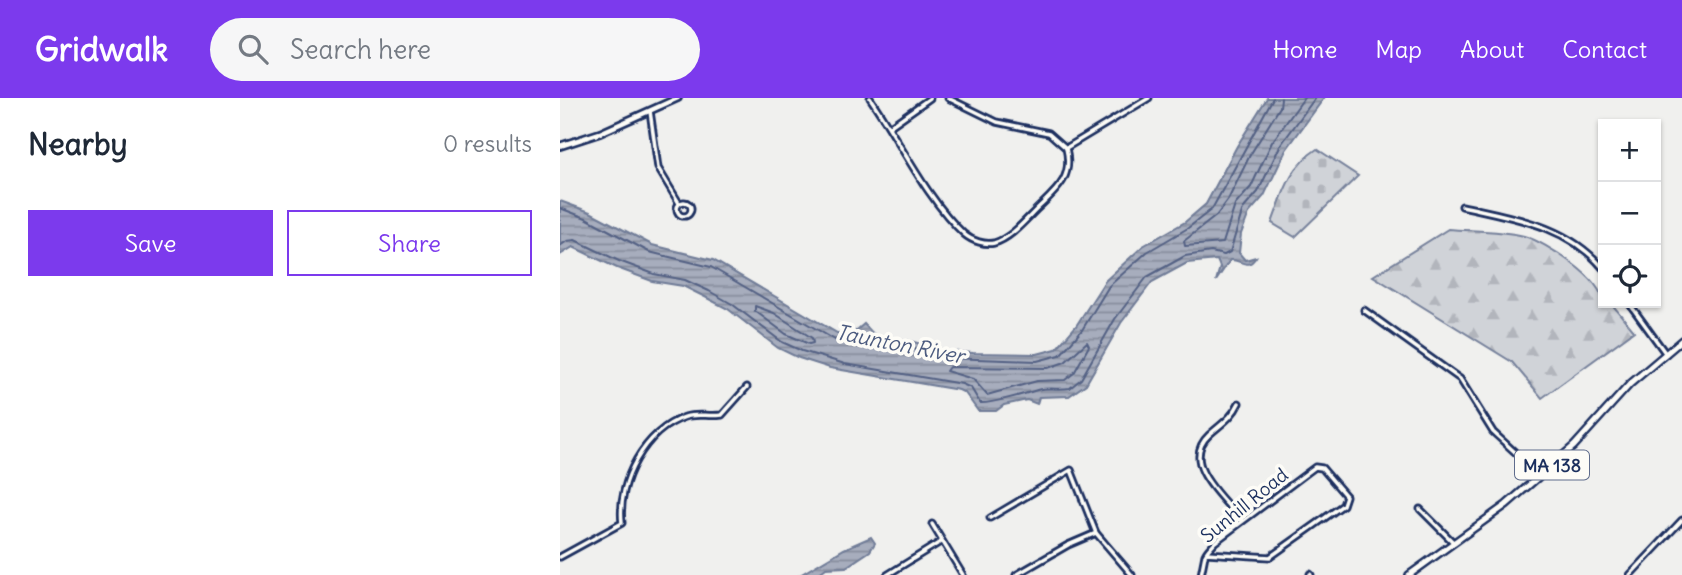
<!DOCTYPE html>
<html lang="en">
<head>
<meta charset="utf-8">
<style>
	:root { --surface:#fff; --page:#f6f6f7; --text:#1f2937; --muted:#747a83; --line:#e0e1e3; --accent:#7c3aed }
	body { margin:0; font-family:Delius,sans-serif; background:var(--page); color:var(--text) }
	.controls { position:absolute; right:21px; top:21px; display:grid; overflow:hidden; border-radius:0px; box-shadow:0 2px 5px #0004 }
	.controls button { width:63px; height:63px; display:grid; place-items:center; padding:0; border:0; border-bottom:2px solid var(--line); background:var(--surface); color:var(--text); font:35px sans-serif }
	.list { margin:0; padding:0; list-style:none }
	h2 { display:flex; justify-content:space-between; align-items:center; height:91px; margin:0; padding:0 28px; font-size:30px }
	h2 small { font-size:23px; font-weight:400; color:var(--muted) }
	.actions { display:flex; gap:14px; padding:21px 28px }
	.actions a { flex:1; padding:16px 0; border:2px solid var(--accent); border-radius:0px; text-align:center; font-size:24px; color:var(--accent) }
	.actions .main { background:var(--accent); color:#fff }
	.icon { flex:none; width:38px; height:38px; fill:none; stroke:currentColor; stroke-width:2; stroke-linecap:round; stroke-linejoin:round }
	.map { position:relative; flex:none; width:1122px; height:477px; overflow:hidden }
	header { display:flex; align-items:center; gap:42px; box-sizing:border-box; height:98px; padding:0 35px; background:var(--accent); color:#fff }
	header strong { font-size:33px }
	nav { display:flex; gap:38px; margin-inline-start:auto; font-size:24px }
	.search { width:490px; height:63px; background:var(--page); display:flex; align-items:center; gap:18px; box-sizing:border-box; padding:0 24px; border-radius:38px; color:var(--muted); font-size:26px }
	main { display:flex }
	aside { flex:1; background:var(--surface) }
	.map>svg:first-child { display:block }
	.forest { fill:url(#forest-firs); stroke:#76819b; stroke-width:2 }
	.cemetery { fill:url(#cemetery-stones); stroke:#76819b; stroke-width:2 }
	.water { fill:url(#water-rules); stroke:#6f7b97; stroke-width:2 }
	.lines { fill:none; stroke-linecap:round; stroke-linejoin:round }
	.shore { stroke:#536184; stroke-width:2 }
	.minor-casing { stroke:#1b2f5e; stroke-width:9 }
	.secondary-casing { stroke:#1b2f5e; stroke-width:10 }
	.primary-casing { stroke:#1b2f5e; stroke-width:10 }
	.minor { stroke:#fdfcf7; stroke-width:3.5 }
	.secondary { stroke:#fdfcf7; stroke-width:4.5 }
	.primary { stroke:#fdfcf7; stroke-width:5 }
	.labels { text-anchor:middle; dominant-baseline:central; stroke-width:7; stroke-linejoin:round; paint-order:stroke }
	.shield { fill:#fdfcf7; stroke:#5f6c8c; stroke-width:2 }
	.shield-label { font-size:18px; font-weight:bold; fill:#1b2f5e }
	.street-label { font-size:19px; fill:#1b2f5e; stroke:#fdfcf7 }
	.water-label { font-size:21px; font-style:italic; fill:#4c5b7f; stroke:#fdfcf7 }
</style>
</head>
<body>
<header>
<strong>Gridwalk</strong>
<div class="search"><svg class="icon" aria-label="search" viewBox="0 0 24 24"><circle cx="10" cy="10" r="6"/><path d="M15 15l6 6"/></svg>Search here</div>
<nav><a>Home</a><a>Map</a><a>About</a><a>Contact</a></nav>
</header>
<main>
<aside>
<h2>Nearby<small>0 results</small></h2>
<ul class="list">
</ul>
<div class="actions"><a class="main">Save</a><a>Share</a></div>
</aside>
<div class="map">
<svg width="1122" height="477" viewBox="0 0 1122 477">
	<defs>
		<pattern id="forest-firs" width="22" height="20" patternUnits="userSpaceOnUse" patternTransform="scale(1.75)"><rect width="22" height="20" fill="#d0d3d8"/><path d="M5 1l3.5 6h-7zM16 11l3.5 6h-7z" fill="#b2b5bc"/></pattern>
		<pattern id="cemetery-stones" width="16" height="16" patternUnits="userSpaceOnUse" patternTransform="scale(1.75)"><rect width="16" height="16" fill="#d0d3d8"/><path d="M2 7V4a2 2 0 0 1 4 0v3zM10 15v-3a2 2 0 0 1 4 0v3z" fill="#b2b5bc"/></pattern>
		<pattern id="water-rules" width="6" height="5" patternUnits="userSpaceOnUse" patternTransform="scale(1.75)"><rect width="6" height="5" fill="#a7adbd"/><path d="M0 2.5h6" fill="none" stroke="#878d9d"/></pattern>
	</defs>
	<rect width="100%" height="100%" fill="#f0f0ee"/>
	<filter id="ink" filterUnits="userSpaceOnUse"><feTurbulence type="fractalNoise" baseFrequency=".0143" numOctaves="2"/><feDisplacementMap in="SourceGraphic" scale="14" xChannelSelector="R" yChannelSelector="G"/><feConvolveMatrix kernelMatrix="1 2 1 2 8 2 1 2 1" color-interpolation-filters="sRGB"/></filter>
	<g filter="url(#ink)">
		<!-- forest -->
		<path class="forest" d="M 888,131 C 912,133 940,132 964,138 C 985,144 1043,181 1043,205 L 1051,205 L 1074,233 L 982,300 L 952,264 L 813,178 Z"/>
		<!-- cemetery -->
		<path class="cemetery" d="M 757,51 L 798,78 L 735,139 L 712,125 C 723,96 730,68 757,51 Z"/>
		<!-- water -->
		<g class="water">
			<path d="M 707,0 L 764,0 L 726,52 L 704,98 L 689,115 L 681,136 L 679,155 L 685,162 L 696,159 C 687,173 681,161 670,162 L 656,183 L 660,169 L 657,162 L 627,165 L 592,184 L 561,225 L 526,286 L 509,298 L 479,299 L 477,306 L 467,302 L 444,307 L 436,313 L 418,313 L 405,295 L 399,292 L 270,270 L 239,260 L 218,250 L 168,211 L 145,199 L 123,188 L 92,183 L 57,170 L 13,149 L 0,157 L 0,103 L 30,114 L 92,147 L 153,162 L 277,235 L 291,237 L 304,226 L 318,241 L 350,243 L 388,253 L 413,255 L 477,256 L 496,251 L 516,228 L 545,183 L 583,148 L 625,124 L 646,106 L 677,48 Z"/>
			<path d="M 311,439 L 315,445 L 310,453 L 286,469 L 266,470 L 257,477 L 240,477 L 284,451 Z"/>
		</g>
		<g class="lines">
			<!-- shore -->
			<g class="shore">
				<path d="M 721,0 L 720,9 L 690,57 L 668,102 L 656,118 L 624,143 L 625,148 L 663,145 L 675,107 L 691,89 L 712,44 L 744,0"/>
				<path d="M 0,110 L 26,120 L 89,154 L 151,169 L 275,242 L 292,244 L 303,239 L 317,248 L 349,250 L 388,260 L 477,263 L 500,257 L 522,232 L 549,188 L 587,154 L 628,130 L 652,111 L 713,0"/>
				<path d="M 0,148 L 7,143 L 15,142 L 59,163 L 94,176 L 125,182 L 149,193 L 172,206 L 222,244 L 242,253 L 285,266 L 402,286 L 411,290 L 420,305 C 430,306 465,296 477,292 C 488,289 499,292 510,290 L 521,281 L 555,221 L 587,179 L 625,158 L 651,154 L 664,157 L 670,154 L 683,111 L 698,94 L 720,48 L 755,0"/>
				<path d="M 195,208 L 214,215 L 252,240 L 253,245 L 249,246 L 226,236 L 195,213 Z"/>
				<path d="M 527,244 L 529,248 L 514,275 L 505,282 L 477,283 L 427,297 L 413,281 L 386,273 L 389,269 L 488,270 L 505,264 Z"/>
			</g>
			<defs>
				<g id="minor">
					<path d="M 310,0 C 339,42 367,102 404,136 C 412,143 425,147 434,145 C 452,140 467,120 480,108 C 499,90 513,78 506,50 L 489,35 L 437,24 L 388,0"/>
					<path d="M 90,13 L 98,70 L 119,105"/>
					<path d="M 329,29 L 370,0"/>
					<path d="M 506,50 L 589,0"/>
					<circle cx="124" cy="111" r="7"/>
					<path d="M 902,108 C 955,120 1007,127 1043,170"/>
					<path d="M 1069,205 L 1106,256"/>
					<path d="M 804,212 L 900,281 L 933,334 L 980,377"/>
					<path d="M 679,305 C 672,320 661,326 649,337 C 619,365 664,401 682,423"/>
					<path d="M 860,411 L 893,444"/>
					<path d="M 430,420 L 511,372 L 536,435 L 572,477"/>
					<path d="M 372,426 L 403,477"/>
					<path d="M 0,459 L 62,425 C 57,384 85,332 125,319 C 136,315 149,319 162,317 L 187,289"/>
					<path d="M 750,476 L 751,477"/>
					<path d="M 327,477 L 382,443"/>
					<path d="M 456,477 L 508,447 L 536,435"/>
					<path d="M 641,477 L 645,457 C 647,452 651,449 655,444 L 755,369 L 762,370 L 786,398 L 783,407 L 710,459 L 646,455"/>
					<path d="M 1070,477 L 1122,422"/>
				</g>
				<path id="secondary" d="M 0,48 L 40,35 L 118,0"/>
				<path id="primary" d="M 849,477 L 946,407 L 1014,348 L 1070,286 L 1122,242"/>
			</defs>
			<!-- minor casing -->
			<use href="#minor" class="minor-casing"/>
			<!-- secondary casing -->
			<use href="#secondary" class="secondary-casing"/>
			<!-- primary casing -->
			<use href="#primary" class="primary-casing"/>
			<!-- minor -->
			<use href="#minor" class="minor"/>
			<!-- secondary -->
			<use href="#secondary" class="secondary"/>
			<!-- primary -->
			<use href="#primary" class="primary"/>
		</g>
	</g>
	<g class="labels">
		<!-- shield labels -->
		<rect class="shield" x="955" y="352.5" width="74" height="29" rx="5"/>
		<g class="shield-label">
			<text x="992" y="367">MA 138</text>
		</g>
		<!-- street labels -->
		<g class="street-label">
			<text transform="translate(684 407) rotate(-39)">Sunhill Road</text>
		</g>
		<!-- water labels -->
		<g class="water-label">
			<text transform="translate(340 246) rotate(11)">Taunton River</text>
		</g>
	</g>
</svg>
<div class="controls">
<button>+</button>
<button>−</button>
<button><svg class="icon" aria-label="locate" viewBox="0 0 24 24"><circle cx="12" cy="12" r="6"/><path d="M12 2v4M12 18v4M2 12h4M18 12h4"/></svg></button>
</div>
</div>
</main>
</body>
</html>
